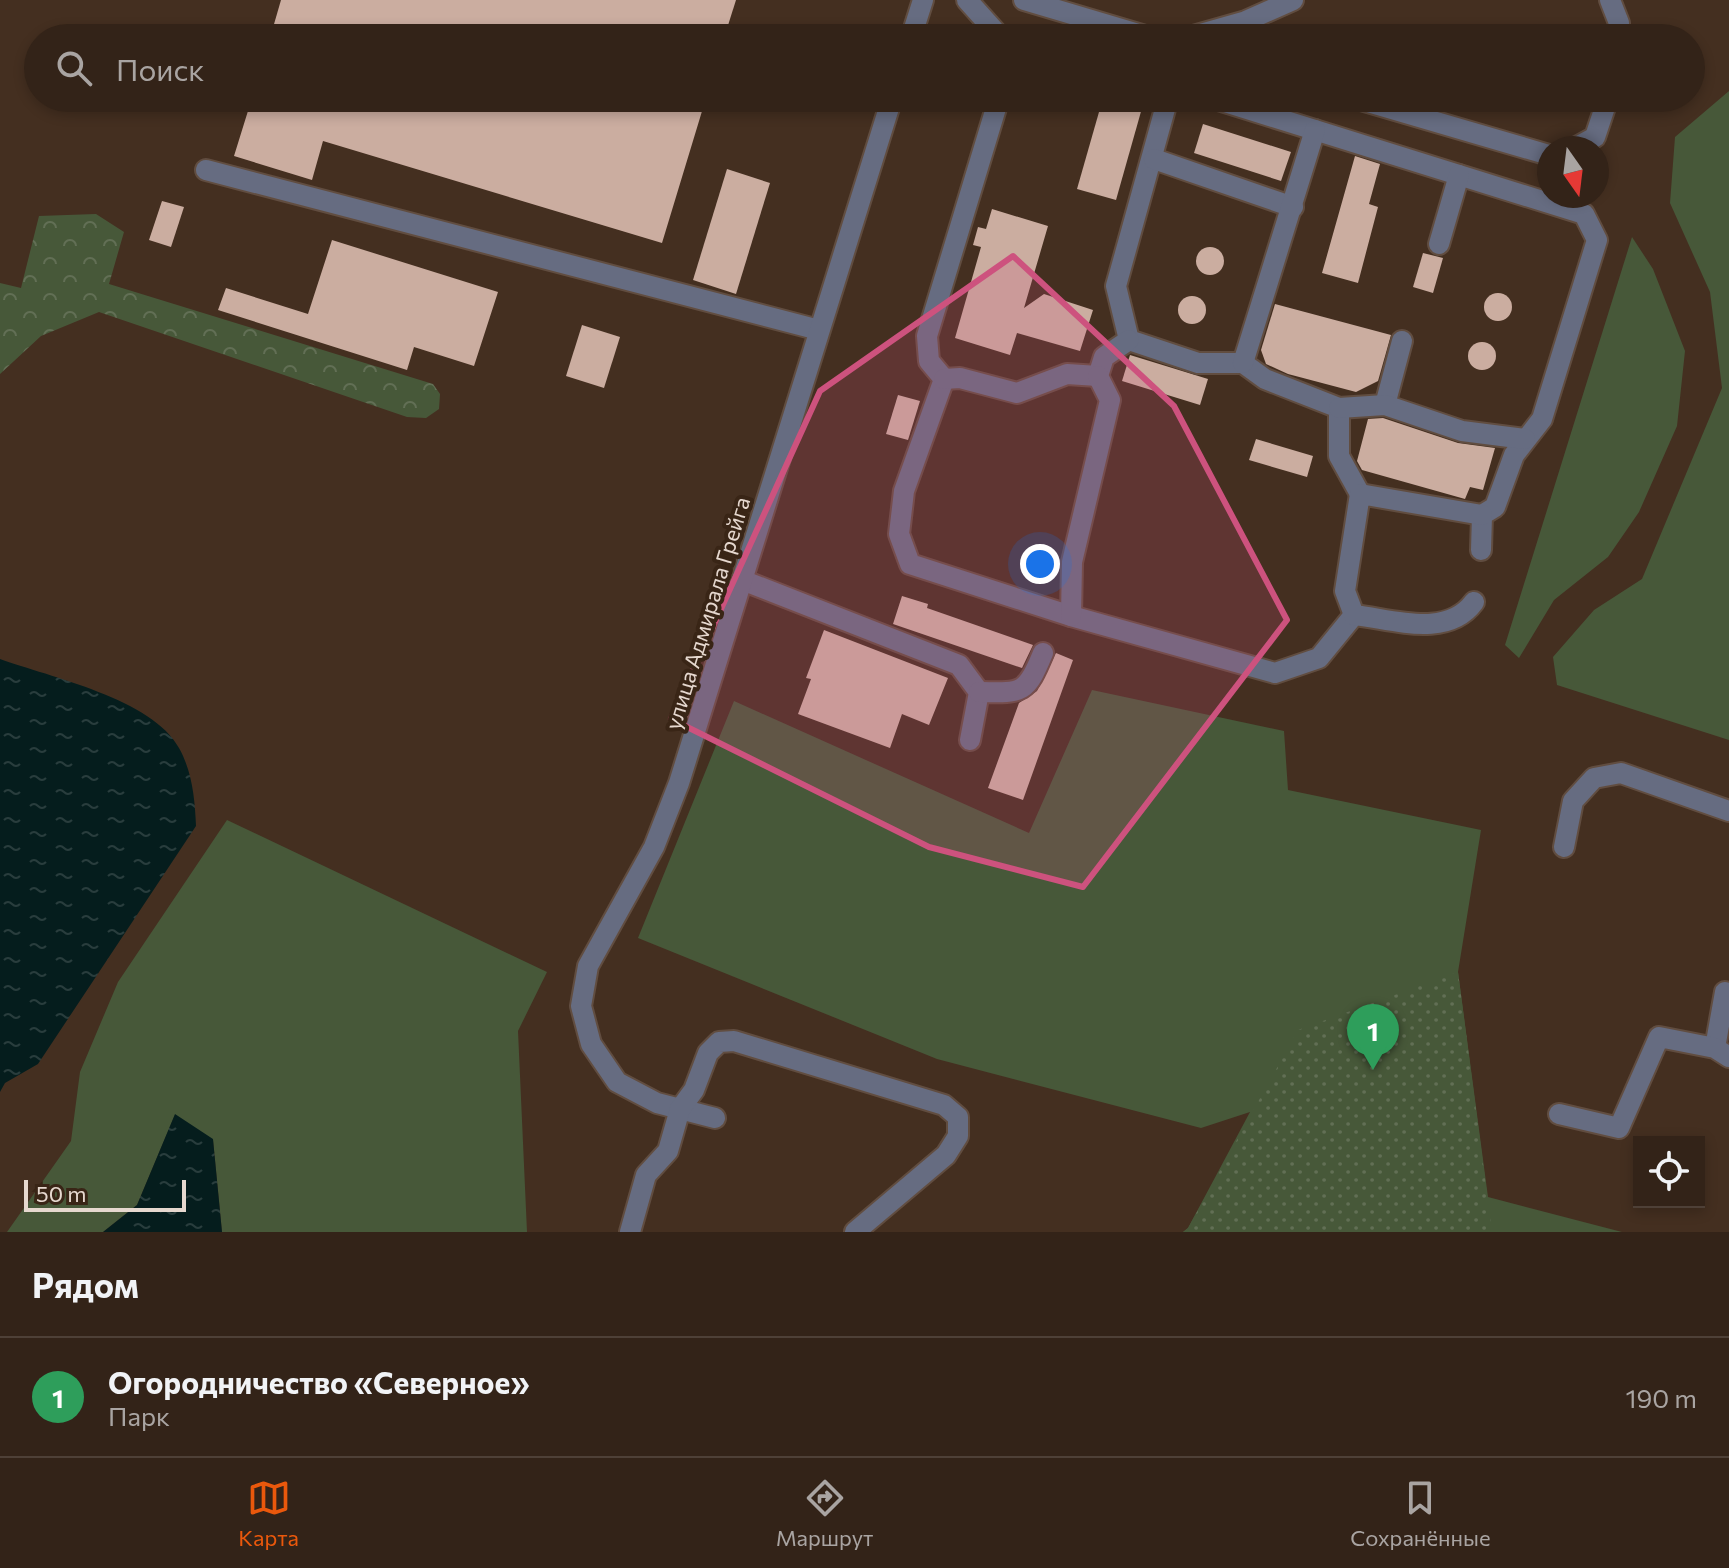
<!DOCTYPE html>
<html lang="ru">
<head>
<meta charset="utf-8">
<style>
	:root { --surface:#332318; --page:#3b2b21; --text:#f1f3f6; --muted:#a9a4a2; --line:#4e4037; --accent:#ea580c }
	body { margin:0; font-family:Commissioner,sans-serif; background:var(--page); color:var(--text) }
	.controls { position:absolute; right:24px; bottom:24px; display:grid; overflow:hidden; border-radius:0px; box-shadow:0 4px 12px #0003 }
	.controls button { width:72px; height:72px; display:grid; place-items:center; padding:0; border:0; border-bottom:2px solid var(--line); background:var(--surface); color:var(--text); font:40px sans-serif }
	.compass { position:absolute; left:1537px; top:136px; width:72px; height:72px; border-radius:50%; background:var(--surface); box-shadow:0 4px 12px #0003; rotate:166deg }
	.scale { position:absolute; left:24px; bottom:20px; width:162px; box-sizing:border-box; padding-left:8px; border:4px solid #e6d8cf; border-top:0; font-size:22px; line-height:28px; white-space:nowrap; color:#e6d8cf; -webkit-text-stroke:6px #392516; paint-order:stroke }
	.you { position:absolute; left:1040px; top:564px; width:28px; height:28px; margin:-20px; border:6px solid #fff; border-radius:50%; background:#1a73e8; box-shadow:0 0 0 12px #1a73e833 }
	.badge { display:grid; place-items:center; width:52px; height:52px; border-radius:50%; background:var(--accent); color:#fff; font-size:26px; font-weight:700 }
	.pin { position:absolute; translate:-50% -66px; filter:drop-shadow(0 2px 4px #0008) }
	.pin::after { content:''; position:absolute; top:42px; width:28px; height:24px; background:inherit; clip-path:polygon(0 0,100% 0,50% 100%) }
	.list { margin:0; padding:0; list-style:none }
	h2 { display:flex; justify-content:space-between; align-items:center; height:104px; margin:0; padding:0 32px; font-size:34px }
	h2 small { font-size:26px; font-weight:400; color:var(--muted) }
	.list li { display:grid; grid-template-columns:52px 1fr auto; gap:24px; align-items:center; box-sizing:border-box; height:120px; padding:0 32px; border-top:2px solid var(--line) }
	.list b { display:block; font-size:30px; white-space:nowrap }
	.list p { margin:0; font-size:26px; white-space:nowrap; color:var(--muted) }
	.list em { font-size:26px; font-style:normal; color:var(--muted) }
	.icon { flex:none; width:44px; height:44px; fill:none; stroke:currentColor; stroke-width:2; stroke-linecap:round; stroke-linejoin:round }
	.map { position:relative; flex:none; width:1729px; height:1232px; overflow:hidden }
	.search { position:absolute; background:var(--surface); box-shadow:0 4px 12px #0003; left:24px; right:24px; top:24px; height:88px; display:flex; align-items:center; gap:20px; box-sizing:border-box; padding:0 28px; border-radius:44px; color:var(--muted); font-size:30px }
	.sheet { height:224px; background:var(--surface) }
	nav { display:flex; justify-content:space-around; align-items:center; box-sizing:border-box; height:112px; border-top:2px solid var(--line); background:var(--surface); font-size:22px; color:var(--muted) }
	nav a { display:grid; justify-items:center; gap:4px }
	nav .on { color:var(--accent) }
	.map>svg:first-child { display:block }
	.grass { fill:#475839 }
	.forest { fill:url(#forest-crowns) }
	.garden { fill:url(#garden-dots) }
	.water { fill:url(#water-ripples) }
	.building { fill:#cbada0 }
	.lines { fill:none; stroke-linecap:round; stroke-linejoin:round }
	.minor-casing { stroke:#614d40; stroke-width:24 }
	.minor { stroke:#666c81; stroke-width:20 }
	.marked { fill:#cd527e; fill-opacity:0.2; stroke:#cd527e; stroke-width:6; stroke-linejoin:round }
	.labels { text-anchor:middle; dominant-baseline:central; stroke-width:8; stroke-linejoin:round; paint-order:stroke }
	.street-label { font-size:22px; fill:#e6d8cf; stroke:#392516 }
</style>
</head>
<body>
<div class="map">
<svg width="1729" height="1232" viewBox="0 0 1729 1232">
	<defs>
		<pattern id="forest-crowns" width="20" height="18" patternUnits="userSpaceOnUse" patternTransform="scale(2)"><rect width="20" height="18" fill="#475839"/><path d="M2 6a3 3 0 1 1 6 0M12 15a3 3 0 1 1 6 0" fill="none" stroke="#626f55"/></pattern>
		<pattern id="garden-dots" width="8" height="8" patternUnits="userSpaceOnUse" patternTransform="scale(2)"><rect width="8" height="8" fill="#475839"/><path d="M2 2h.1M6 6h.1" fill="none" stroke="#626f55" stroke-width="1.8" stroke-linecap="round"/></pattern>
		<pattern id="water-ripples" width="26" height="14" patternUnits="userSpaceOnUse" patternTransform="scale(2)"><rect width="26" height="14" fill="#051d1d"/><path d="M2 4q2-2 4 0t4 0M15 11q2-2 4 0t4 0" fill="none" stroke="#293d3d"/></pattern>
	</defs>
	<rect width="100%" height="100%" fill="#442f20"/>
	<!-- grass -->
	<g class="grass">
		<path d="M 1729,91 L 1729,740 L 1557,685 L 1553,657 L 1594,610 L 1642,579 L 1722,388 L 1710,292 L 1670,203 L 1675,137 Z"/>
		<path d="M 1632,237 L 1653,269 L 1685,351 L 1677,426 L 1639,512 L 1608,557 L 1554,600 L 1519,658 L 1505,645 Z"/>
		<path d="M 1092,690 L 1284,731 L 1288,790 L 1481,830 L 1458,972 L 1488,1197 L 1622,1232 L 1183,1232 L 1188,1228 L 1250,1112 L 1201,1128 L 937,1059 L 638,938 L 734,701 L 1029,833 Z"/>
		<path d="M 227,820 L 547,972 L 518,1031 L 527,1232 L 222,1232 L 213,1140 L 175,1115 L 137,1205 L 103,1232 L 7,1232 L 71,1141 L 80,1072 L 118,982 Z"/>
	</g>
	<!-- forest -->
	<path class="forest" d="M 96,214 L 124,232 L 109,284 L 433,384 L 440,394 L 439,409 L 426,418 L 407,417 L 99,312 L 41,336 L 0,374 L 0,283 L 21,288 L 39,216 Z"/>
	<!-- garden -->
	<path class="garden" d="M 1458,972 L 1492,1232 L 1183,1232 L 1188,1228 L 1298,1030 Z"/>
	<!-- water -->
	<g class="water">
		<path d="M 0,659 C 50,677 153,699 179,748 C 192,771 195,799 196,826 L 38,1064 L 5,1083 L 0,1092 Z"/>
		<path d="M 175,1114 L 213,1139 L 222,1232 L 103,1232 L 137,1205 Z"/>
	</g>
	<!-- building -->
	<g class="building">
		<path d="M 281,0 L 736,0 L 724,38 L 270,38 Z"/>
		<path d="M 252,98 L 706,98 L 662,243 L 323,141 L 312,180 L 234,156 Z"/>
		<path d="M 1103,98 L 1142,108 L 1116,200 L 1077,189 Z"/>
		<path d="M 1203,124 L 1291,152 L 1281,181 L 1194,153 Z"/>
		<path d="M 1355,156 L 1380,164 L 1369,204 L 1378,207 L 1358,283 L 1322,273 Z"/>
		<path d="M 727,169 L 770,183 L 736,294 L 693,280 Z"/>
		<path d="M 162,201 L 184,207 L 171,247 L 149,240 Z"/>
		<path d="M 992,209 L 1048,226 L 1024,308 L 1044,294 L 1093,310 L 1080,351 L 1017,333 L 1010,355 L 955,338 L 981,247 L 973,245 L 978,227 L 986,229 Z"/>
		<path d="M 332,240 L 498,292 L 474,366 L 414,347 L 407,370 L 218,310 L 226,288 L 308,314 Z"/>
		<circle cx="1210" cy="261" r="14"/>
		<path d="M 1423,253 L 1443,258 L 1433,293 L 1413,287 Z"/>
		<circle cx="1498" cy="307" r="14"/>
		<circle cx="1192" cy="310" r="14"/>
		<path d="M 1275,304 L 1391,335 L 1378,381 L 1356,392 L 1288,374 L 1266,364 L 1261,350 Z"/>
		<path d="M 582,325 L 620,337 L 604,388 L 566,376 Z"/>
		<circle cx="1482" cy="356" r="14"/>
		<path d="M 1130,355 L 1208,379 L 1200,405 L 1122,381 Z"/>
		<path d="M 898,395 L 920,401 L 908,440 L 886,434 Z"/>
		<path d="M 1383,418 L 1458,443 L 1495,448 L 1483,490 L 1470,487 L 1465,499 L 1362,470 L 1357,461 L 1368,419 Z"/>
		<path d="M 1256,439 L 1313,456 L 1307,477 L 1249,460 Z"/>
		<path d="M 902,596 L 928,604 L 927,608 L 1033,645 L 1022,668 L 893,624 Z"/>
		<path d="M 824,630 L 948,678 L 929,725 L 902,714 L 890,748 L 798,714 L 811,679 L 806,678 Z"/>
		<path d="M 1056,653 L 1073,660 L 1023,800 L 988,788 L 1019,703 L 1037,691 Z"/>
	</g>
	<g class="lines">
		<defs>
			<g id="minor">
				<path d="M 967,0 L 1001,38"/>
				<path d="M 1024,0 L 1152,38"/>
				<path d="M 1610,0 L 1619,23 L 1619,38"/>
				<path d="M 911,38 L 923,0"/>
				<path d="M 1186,38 L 1246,21 L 1293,0"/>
				<path d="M 999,98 L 927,336 L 929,361 L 944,379 L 904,491 L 899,534 L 910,564 L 1071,616 L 1275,673 L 1319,658 L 1354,615"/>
				<path d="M 1168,98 L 1116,286 L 1129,340 L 1198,363 L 1243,363 L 1265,379 L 1339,408 L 1339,456 L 1360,494"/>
				<path d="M 1212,98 L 1584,214 L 1597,240 L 1542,419 L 1514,455 L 1495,507 L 1482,515 L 1481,550"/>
				<path d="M 1354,98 L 1549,155"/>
				<path d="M 1575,148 L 1595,137 L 1608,98"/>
				<path d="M 1154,159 L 1293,207"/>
				<path d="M 206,170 L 819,330"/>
				<path d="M 1439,244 L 1459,175"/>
				<path d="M 1243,363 L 1315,130"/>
				<path d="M 944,379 L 960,378 L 1017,393 L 1067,374 L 1098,376 L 1104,357 L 1129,340"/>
				<path d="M 1385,405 L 1402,341"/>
				<path d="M 1339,408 L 1385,405 L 1462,431 L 1525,439"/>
				<path d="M 742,580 L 959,665 L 979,692 L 970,740"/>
				<path d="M 1474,602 C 1447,639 1392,619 1354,615 L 1345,591 L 1360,494 L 1482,515"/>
				<path d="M 1071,616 L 1072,562 L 1110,400 L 1098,376"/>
				<path d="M 979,692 C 1023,693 1026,694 1043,653"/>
				<path d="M 1564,847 L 1573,801 L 1594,778 L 1621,773 L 1729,811"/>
				<path d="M 1715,1048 L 1725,992"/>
				<path d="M 1559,1114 L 1619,1128 L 1659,1037 L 1715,1048 L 1729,1057"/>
				<path d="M 715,1118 L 657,1103 L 617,1082 L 591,1044 L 581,1006 L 588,966 L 654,847 L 679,783 L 892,98"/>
				<path d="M 630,1232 L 646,1175 L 668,1151 L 680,1109 L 694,1090 L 708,1053 L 719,1042 L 734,1041 L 944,1105 L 958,1117 L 958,1136 L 946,1155 L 855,1232"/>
			</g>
		</defs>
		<!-- minor casing -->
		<use href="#minor" class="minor-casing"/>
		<!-- minor -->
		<use href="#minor" class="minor"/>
	</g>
	<!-- marked area -->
	<path class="marked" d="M 1013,256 L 1174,406 L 1287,620 L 1083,887 L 929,847 L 671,719 L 820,391 Z"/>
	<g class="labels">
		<!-- street labels -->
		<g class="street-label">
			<text transform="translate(707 613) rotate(-73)">улица Адмирала Грейга</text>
		</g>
	</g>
</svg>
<div class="controls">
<button><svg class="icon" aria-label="locate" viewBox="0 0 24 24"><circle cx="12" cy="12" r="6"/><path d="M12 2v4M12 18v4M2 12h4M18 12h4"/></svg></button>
</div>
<svg class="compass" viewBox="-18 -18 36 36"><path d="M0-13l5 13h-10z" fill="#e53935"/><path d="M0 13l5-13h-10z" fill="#a9a4a2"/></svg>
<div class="scale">50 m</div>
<div class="you"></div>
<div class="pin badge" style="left:1373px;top:1070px;background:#2e9e5b">1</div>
<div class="search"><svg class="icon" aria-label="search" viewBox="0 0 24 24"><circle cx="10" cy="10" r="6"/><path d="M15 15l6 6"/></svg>Поиск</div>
</div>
<section class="sheet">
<h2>Рядом<small></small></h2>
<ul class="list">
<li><span class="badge" style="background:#2e9e5b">1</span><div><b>Огородничество «Северное»</b><p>Парк</p></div><em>190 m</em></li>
</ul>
</section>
<nav>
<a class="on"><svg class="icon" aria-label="map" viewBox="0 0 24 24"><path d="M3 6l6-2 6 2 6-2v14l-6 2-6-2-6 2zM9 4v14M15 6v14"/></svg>Карта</a>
<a><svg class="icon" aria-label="directions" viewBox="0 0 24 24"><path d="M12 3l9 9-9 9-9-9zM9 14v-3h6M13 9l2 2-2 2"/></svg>Маршрут</a>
<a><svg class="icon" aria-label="saved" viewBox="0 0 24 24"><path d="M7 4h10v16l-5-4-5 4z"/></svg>Сохранённые</a>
</nav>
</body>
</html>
